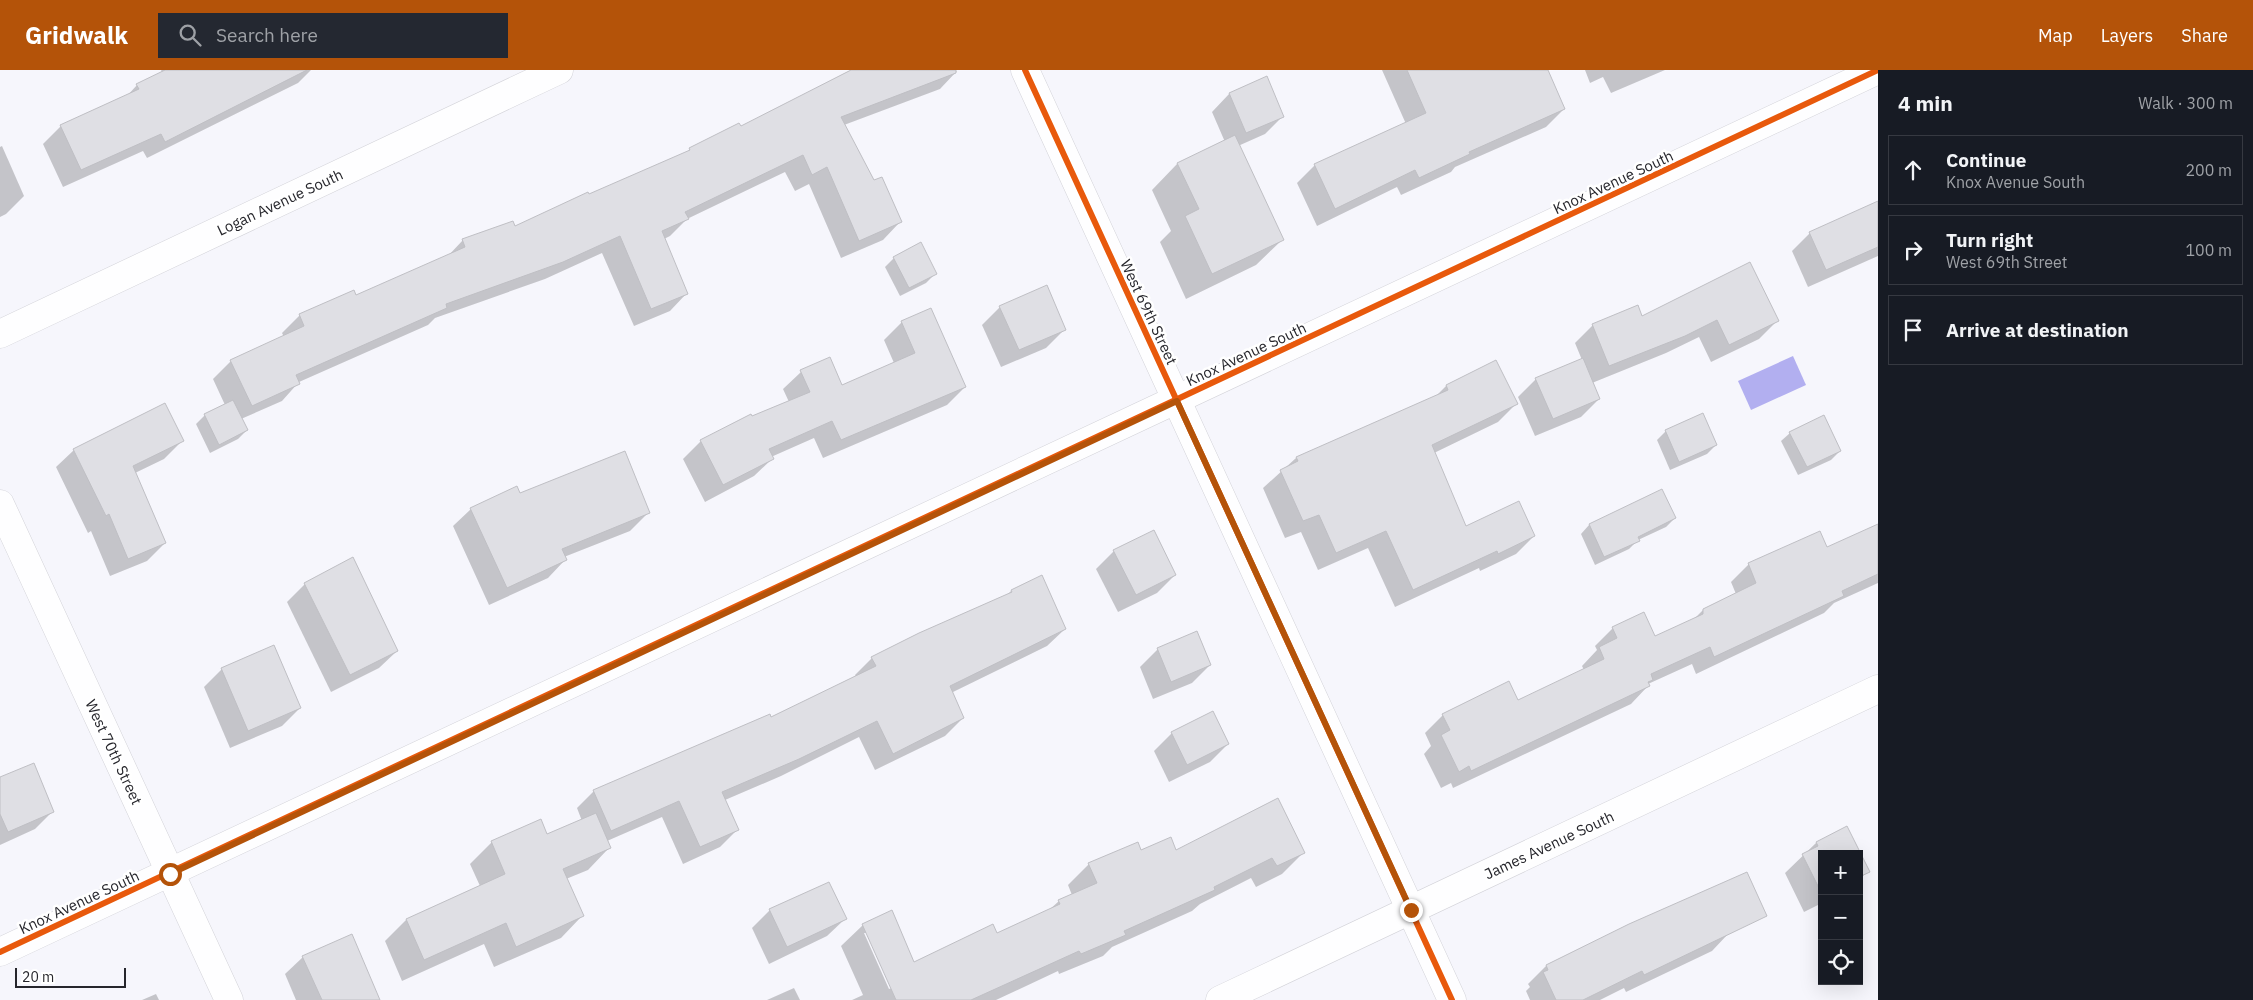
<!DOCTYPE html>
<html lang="en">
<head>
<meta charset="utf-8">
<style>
	:root { --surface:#171b24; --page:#242831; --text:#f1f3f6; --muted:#9ea1a6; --line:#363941; --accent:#b45309 }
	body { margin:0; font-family:"IBM Plex Sans",sans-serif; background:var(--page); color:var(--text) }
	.controls { position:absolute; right:15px; bottom:15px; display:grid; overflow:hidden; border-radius:0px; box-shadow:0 5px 20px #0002 }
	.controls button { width:45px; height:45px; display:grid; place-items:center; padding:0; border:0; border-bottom:1px solid var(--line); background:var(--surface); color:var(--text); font:25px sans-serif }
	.scale { position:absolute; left:15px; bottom:12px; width:111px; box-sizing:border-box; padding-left:5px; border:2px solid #26262c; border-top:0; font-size:14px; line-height:18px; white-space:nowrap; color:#26262c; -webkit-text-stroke:4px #fff; paint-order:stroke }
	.stop { position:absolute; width:15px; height:15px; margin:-11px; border:4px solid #b45309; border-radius:50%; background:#fff }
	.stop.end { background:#b45309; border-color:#fff; box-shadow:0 1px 5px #0008 }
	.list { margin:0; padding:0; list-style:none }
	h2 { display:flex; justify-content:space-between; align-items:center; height:65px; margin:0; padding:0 20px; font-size:21px }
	h2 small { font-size:16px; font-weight:400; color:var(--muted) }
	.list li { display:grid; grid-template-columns:32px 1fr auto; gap:15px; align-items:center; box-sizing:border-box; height:70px; margin:0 10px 10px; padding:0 10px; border:1px solid var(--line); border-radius:0px }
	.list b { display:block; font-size:19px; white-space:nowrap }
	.list p { margin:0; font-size:16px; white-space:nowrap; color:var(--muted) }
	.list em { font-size:16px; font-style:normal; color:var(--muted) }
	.icon { flex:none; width:28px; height:28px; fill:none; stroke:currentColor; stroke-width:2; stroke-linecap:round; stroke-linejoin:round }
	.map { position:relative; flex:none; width:1878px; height:930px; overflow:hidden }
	header { display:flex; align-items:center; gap:30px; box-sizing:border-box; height:70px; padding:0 25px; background:var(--accent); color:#fff }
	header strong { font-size:24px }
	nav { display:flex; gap:28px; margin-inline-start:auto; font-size:18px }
	.search { width:350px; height:45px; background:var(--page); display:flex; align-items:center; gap:12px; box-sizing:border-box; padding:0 18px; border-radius:0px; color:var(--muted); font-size:19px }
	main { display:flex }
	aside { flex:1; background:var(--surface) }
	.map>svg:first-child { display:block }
	.water { fill:#b2aff0 }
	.shadow { fill:#0003; fill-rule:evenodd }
	.building { fill:#dfdfe4; stroke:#bfbfc4 }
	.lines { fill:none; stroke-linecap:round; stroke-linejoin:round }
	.minor-casing { stroke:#d3d3d9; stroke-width:29 }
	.tertiary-casing { stroke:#d3d3d9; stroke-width:29 }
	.minor { stroke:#fefeff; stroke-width:28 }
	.tertiary { stroke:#fefeff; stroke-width:28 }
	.cycleway-casing { stroke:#fff; stroke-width:9 }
	.cycleway { stroke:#e8590c; stroke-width:6 }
	.route { stroke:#b45309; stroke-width:6 }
	.labels { text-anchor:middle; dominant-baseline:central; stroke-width:5; stroke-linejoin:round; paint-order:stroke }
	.street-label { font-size:15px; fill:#26262c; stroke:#fff }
</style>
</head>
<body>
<header>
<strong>Gridwalk</strong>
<div class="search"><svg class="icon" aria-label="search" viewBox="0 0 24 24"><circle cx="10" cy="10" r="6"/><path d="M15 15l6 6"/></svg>Search here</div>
<nav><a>Map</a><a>Layers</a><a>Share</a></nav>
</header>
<main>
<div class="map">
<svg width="1878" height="930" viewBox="0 0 1878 930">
	<rect width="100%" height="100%" fill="#f6f6fc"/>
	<!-- water -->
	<path class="water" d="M 1793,286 L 1806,315 L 1751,340 L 1738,311 Z"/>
	<!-- shadow -->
	<g class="shadow">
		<path d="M 161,0 L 311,0 L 298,13 L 147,88 L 143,81 L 63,117 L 43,74 L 61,56 L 126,27 L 137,15 L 162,2 Z"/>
		<path d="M 851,0 L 957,1 L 940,19 L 844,55 L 873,112 L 900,152 L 883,170 L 841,188 L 809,114 L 795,121 L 785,102 L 687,149 L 670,166 L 664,169 L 687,223 L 670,241 L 634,256 L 602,183 L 545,209 L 435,248 L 428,255 L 299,312 L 282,331 L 241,349 L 247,360 L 238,369 L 210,383 L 196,354 L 205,345 L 225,335 L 213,309 L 231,291 L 284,267 L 282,263 L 300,245 L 355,226 L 447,187 L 463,170 L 514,158 L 685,84 L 690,79 L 740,58 Z"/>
		<path d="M 1382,0 L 1546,0 L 1564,39 L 1546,57 L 1455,97 L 1451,102 L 1401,125 L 1397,117 L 1317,156 L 1297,113 L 1315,95 L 1406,54 Z"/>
		<path d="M 1585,0 L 1665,0 L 1611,23 L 1603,7 L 1590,13 Z"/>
		<path d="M 1229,24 L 1283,46 L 1265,64 L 1238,76 L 1282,170 L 1256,195 L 1186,229 L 1160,172 L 1171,161 L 1152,120 L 1177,94 L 1225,72 L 1212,42 Z"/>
		<path d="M 2,76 L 24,126 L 6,144 L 0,147 L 0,77 Z"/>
		<path d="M 1878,134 L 1878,186 L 1808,217 L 1792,181 L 1810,163 Z"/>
		<path d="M 894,188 L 935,204 L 926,213 L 900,226 L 885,197 Z"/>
		<path d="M 1000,237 L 1064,260 L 1046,278 L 1001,297 L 982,255 Z"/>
		<path d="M 1642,248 L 1777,251 L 1759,269 L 1711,292 L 1699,267 L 1666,283 L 1592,313 L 1599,329 L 1581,347 L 1535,366 L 1518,327 L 1536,309 L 1582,290 L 1575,273 L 1593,255 Z"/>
		<path d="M 902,252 L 965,317 L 947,335 L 823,388 L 814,368 L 771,387 L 772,389 L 754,406 L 705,432 L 683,389 L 701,371 L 789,332 L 783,319 L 801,302 L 842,317 L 894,293 L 884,270 Z"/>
		<path d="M 1446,316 L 1516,334 L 1498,352 L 1434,383 L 1466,458 L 1534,466 L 1516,484 L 1480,501 L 1479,498 L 1395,537 L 1368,478 L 1318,500 L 1301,462 L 1285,468 L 1263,418 L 1296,388 L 1435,327 Z"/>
		<path d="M 1666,361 L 1716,375 L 1707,384 L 1670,400 L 1657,370 Z"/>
		<path d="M 1790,363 L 1840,381 L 1831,390 L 1798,405 L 1781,371 Z"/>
		<path d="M 182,371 L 164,389 L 135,403 L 165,473 L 147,491 L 110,506 L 91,461 L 88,463 L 56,397 L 74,380 Z"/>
		<path d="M 1662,421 L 1675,448 L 1666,457 L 1638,470 L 1629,479 L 1595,495 L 1581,464 L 1589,455 Z"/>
		<path d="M 519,425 L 648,443 L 630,461 L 564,487 L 565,490 L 548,508 L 489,535 L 453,456 L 471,439 Z"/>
		<path d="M 1878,456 L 1878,513 L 1834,533 L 1824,543 L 1696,604 L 1692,594 L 1648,614 L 1648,616 L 1631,634 L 1453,718 L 1451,713 L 1441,718 L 1424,684 L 1431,676 L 1425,663 L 1443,645 L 1517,632 L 1584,600 L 1582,596 L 1597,580 L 1595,576 L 1613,558 L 1655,568 L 1693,550 L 1703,540 L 1736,524 L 1731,512 L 1749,494 L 1819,463 L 1827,479 Z"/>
		<path d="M 1114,481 L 1175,505 L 1157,523 L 1118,542 L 1096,499 Z"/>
		<path d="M 305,514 L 397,581 L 379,598 L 331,622 L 287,532 Z"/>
		<path d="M 1011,521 L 1065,559 L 1047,576 L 951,623 L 963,648 L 945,666 L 875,700 L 859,667 L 781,706 L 725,730 L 738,759 L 720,777 L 683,794 L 662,747 L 607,771 L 609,778 L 588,800 L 566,809 L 582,846 L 561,868 L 494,897 L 484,874 L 402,911 L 385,871 L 406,850 L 480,816 L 470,794 L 492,772 L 547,766 L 582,751 L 577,738 L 594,721 L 770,649 L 856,607 L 855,605 L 872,588 L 1006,526 Z"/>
		<path d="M 1158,579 L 1210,595 L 1192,613 L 1153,629 L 1140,597 Z"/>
		<path d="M 222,599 L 300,638 L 282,656 L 230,678 L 204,617 Z"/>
		<path d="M 1172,663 L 1228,674 L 1210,692 L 1169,712 L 1154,681 Z"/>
		<path d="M 0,709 L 53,741 L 35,759 L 0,775 Z"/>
		<path d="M 1847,758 L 1868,801 L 1859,810 L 1859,784 L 1822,784 L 1822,833 L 1804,842 L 1785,803 L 1816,773 Z"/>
		<path d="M 1141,782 L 1304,782 L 1282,804 L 1256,817 L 1251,808 L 1200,834 L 1192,841 L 1112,877 L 1103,886 L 1059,904 L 1058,901 L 996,930 L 852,930 L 863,925 L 841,876 L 863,855 L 913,894 L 996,865 L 1048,841 L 1059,831 L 1072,825 L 1068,815 L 1089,794 ZM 864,863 L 867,863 L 892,918 L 889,919 Z"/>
		<path d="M 770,840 L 845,849 L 827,866 L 769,894 L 752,858 Z"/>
		<path d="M 1729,863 L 1712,881 L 1626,922 L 1624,918 L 1600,930 L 1530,930 L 1526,921 L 1530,917 L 1528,914 L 1546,896 Z"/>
		<path d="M 303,887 L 375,930 L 296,930 L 285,904 Z"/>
		<path d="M 794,918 L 800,930 L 767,930 Z"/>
		<path d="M 156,924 L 159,930 L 142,930 Z"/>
	</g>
	<!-- building -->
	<g class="building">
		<path d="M 165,0 L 307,0 L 165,72 L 161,64 L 81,100 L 60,55 L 139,19 L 136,14 Z"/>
		<path d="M 851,0 L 956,0 L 956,3 L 841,47 L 874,110 L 882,107 L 902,152 L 859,171 L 827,97 L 812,105 L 803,85 L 685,142 L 689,149 L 662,161 L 688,224 L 651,239 L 620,166 L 563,192 L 446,234 L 447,238 L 296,305 L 300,314 L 252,336 L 230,290 L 304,256 L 299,244 L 354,220 L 356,225 L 465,177 L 462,169 L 513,151 L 515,156 L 588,122 L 589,124 L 690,80 L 689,78 L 739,53 L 741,56 Z"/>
		<path d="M 1407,0 L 1548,0 L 1565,39 L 1469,82 L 1470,84 L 1419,108 L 1415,100 L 1335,139 L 1314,94 L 1426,43 Z"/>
		<path d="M 1267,6 L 1284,47 L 1246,63 L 1229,23 Z"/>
		<path d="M 1235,65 L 1284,170 L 1212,204 L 1185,146 L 1199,139 L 1177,93 Z"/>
		<path d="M 1878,131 L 1878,177 L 1826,200 L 1809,162 Z"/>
		<path d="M 921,172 L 937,204 L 909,218 L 893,187 Z"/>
		<path d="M 1750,192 L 1779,251 L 1729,275 L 1717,250 L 1685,266 L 1609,296 L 1592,254 L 1638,235 L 1642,246 Z"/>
		<path d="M 1047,215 L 1066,260 L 1019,280 L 999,236 Z"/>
		<path d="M 931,238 L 966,317 L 841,370 L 832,351 L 769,379 L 774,389 L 723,415 L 700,370 L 751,344 L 752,346 L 810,322 L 800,300 L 830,287 L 842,315 L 915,283 L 901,251 Z"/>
		<path d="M 1583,288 L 1600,329 L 1553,349 L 1535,308 Z"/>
		<path d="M 1496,290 L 1518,334 L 1432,375 L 1466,456 L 1519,431 L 1535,466 L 1498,484 L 1497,481 L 1413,520 L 1386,461 L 1336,483 L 1319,445 L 1303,451 L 1280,400 L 1298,391 L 1296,387 L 1448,320 L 1446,315 Z"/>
		<path d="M 233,330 L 248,360 L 219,375 L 204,344 Z"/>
		<path d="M 165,333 L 184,371 L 133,396 L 166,473 L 128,489 L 109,444 L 106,446 L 73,379 Z"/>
		<path d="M 1703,343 L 1717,375 L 1679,392 L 1665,360 Z"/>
		<path d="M 1824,345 L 1841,381 L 1807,397 L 1789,362 Z"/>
		<path d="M 625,381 L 650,443 L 562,479 L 567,490 L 507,518 L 470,438 L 517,416 L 520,423 Z"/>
		<path d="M 1662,419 L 1676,448 L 1638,467 L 1640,471 L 1604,487 L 1589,454 Z"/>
		<path d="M 1878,454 L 1878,504 L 1842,521 L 1844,526 L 1714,587 L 1710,577 L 1651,604 L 1653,610 L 1648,612 L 1650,616 L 1471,701 L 1469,696 L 1459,702 L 1441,665 L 1450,660 L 1442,644 L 1509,611 L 1518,630 L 1604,589 L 1599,577 L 1617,568 L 1612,557 L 1644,542 L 1655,566 L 1703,544 L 1703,539 L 1756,513 L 1748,493 L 1820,461 L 1827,477 Z"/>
		<path d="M 1154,460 L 1176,505 L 1136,525 L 1113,480 Z"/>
		<path d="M 353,487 L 398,581 L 350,605 L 304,513 Z"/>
		<path d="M 1042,505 L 1066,559 L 950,616 L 964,648 L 893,684 L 877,651 L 799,689 L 722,722 L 739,760 L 700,777 L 679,731 L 611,761 L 593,720 L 770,644 L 771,647 L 876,596 L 871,587 L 919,563 L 1012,522 L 1011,520 Z"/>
		<path d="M 1197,561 L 1211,595 L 1171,612 L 1157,578 Z"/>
		<path d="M 274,575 L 301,638 L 248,661 L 221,598 Z"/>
		<path d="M 1213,641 L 1229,674 L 1187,695 L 1171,662 Z"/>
		<path d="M 34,693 L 54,742 L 8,762 L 0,744 L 0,707 Z"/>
		<path d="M 1278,728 L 1305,783 L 1277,796 L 1272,788 L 1214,817 L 1215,820 L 1124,861 L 1126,865 L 1081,884 L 1079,881 L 971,930 L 896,930 L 862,854 L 892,840 L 914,892 L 993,854 L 997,863 L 1060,834 L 1058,830 L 1097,813 L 1088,793 L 1138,772 L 1141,780 L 1171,767 L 1176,780 Z"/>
		<path d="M 596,743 L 611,778 L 563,799 L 584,846 L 516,877 L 506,853 L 424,890 L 406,849 L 505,804 L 491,771 L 541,749 L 547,764 Z"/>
		<path d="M 1847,756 L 1870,802 L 1859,807 L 1859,784 L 1822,784 L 1822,824 L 1802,784 L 1818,776 L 1816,772 Z"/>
		<path d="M 1747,802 L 1767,846 L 1644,905 L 1642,901 L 1583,930 L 1556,930 L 1543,902 L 1548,900 L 1546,895 L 1629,854 Z"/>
		<path d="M 829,812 L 847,849 L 787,877 L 769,839 Z"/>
		<path d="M 352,864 L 380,930 L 322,930 L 302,886 Z"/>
	</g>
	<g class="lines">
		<defs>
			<g id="minor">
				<path d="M 1025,0 L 1452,930"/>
				<path d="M 0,264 L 559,0"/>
				<path d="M 0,882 L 1878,0"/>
				<path d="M 1220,930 L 1878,619"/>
			</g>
			<path id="tertiary" d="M 0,434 L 229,930"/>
		</defs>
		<!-- minor casing -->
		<use href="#minor" class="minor-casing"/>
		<!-- tertiary casing -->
		<use href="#tertiary" class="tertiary-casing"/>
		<!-- minor -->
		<use href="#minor" class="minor"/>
		<!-- tertiary -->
		<use href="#tertiary" class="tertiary"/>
		<defs>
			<g id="cycleway">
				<path d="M 1025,0 L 1452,930"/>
				<path d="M 0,882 L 1878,0"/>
			</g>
		</defs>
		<!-- cycleway casing -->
		<use href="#cycleway" class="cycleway-casing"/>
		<!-- cycleway -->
		<use href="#cycleway" class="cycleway"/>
	</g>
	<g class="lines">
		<!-- route -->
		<path class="route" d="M 170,804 L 1177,331 L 1411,840"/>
	</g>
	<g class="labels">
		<!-- street labels -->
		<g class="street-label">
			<text transform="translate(1613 112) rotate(-25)">Knox Avenue South</text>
			<text transform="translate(280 132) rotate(-25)">Logan Avenue South</text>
			<text transform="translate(1149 242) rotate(65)">West 69th Street</text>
			<text transform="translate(1246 284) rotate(-25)">Knox Avenue South</text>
			<text transform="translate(114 682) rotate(65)">West 70th Street</text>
			<text transform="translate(1549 775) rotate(-25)">James Avenue South</text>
			<text transform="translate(79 832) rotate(-25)">Knox Avenue South</text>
		</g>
	</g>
</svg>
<div class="controls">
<button>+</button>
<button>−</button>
<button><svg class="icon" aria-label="locate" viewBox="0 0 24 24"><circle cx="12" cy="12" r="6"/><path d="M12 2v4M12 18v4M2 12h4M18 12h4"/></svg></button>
</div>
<div class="scale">20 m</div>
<div class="stop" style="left:170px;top:804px"></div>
<div class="stop end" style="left:1411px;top:840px"></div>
</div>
<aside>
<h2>4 min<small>Walk · 300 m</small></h2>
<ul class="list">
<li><svg class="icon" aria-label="ahead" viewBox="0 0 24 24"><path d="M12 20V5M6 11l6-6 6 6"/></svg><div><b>Continue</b><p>Knox Avenue South</p></div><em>200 m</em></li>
<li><svg class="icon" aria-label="right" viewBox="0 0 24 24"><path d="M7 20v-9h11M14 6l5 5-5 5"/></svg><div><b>Turn right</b><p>West 69th Street</p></div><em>100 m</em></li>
<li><svg class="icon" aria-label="arrive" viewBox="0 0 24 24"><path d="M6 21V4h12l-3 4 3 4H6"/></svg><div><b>Arrive at destination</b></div></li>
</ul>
</aside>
</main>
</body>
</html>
